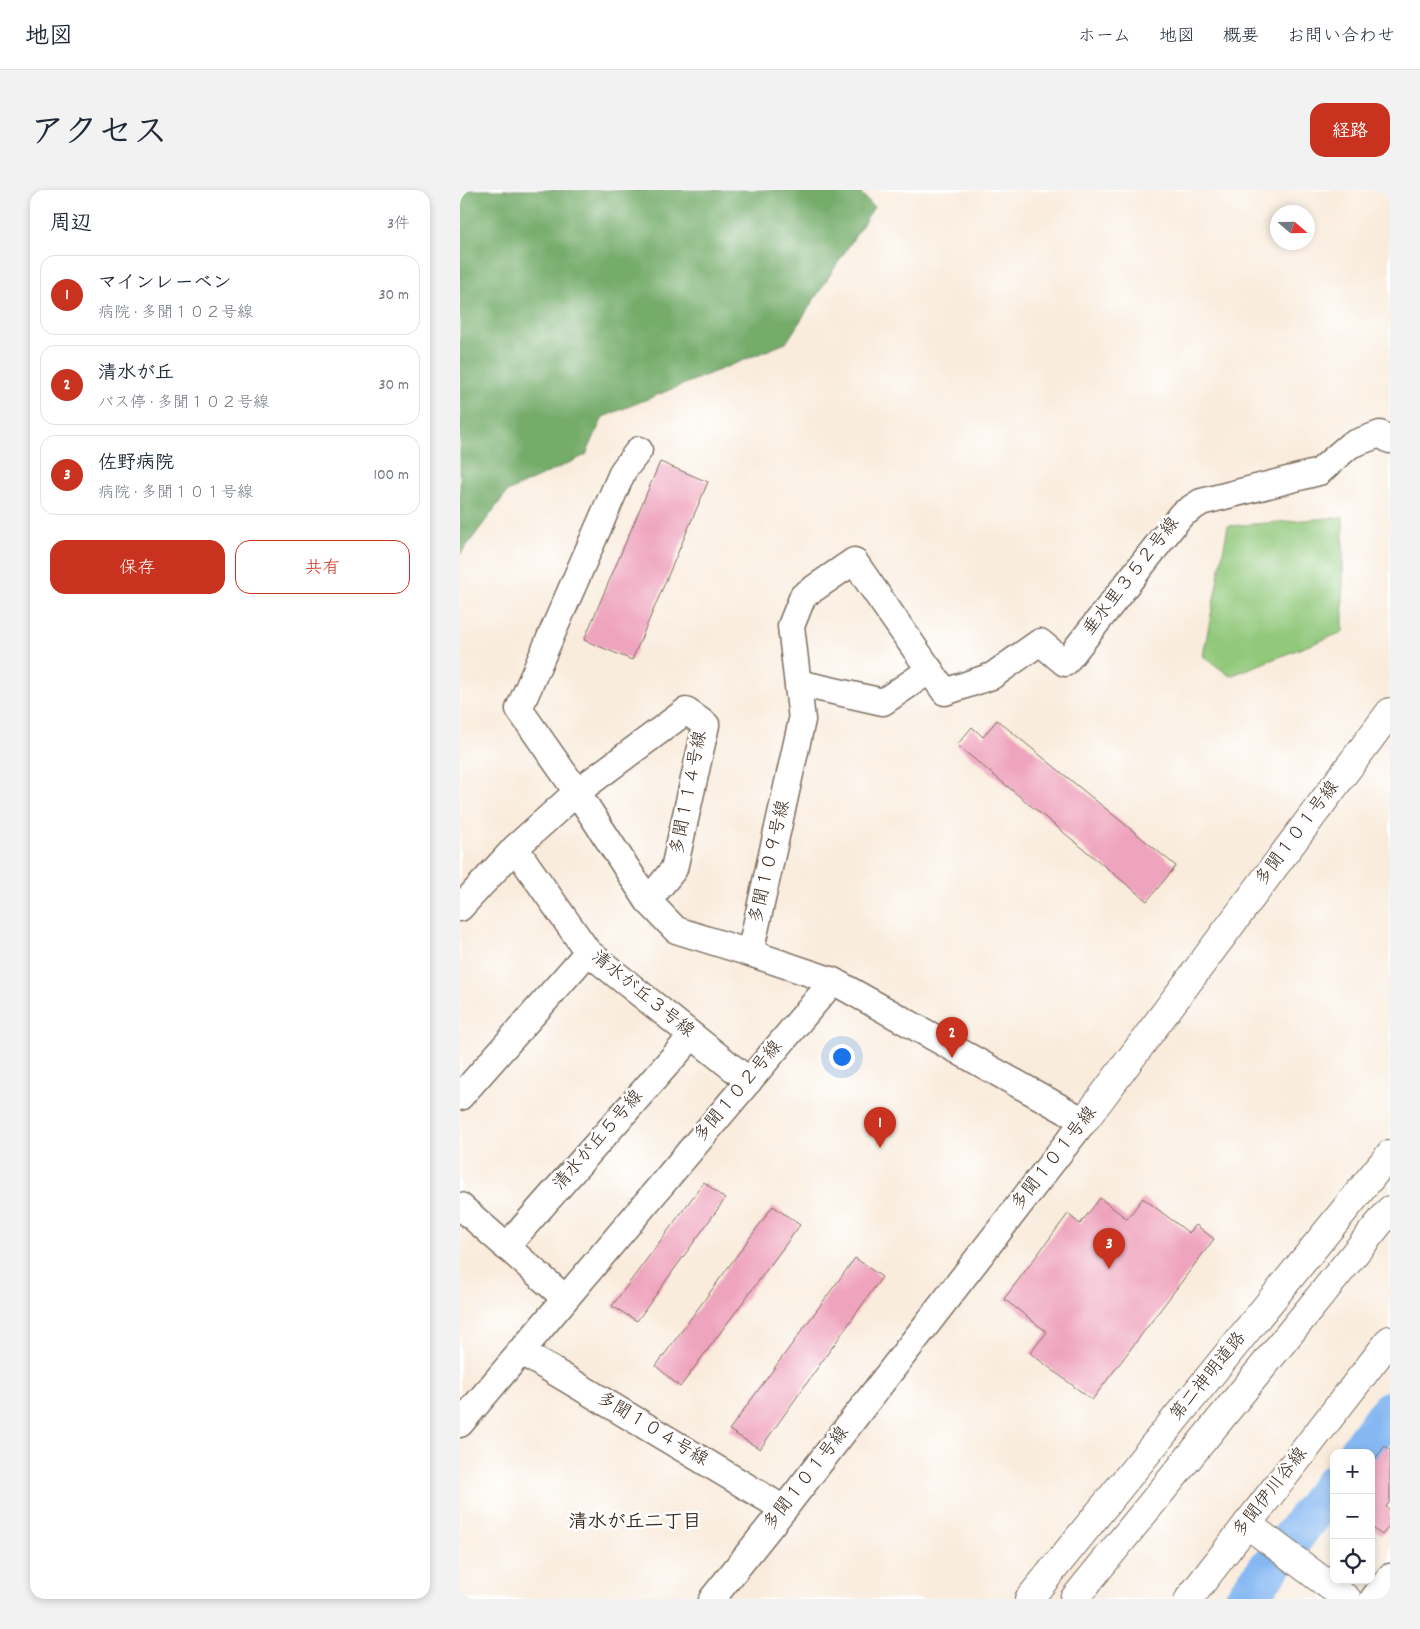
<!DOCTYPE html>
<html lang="ja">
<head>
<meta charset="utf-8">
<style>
	:root { --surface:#fff; --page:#f2f2f3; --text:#1f2937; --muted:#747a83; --line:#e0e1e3; --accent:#c8321e }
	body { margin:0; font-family:Dekko,"Klee One",sans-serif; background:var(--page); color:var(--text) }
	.controls { position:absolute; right:15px; bottom:15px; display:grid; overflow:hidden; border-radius:10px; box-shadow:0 2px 8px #0003 }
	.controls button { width:45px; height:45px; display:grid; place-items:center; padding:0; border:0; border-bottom:1px solid var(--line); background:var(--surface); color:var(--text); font:25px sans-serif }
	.compass { position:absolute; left:810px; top:15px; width:45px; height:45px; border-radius:50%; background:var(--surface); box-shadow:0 2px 8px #0003; rotate:110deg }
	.you { position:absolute; left:381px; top:866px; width:18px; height:18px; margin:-12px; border:4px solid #fff; border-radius:50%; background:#1a73e8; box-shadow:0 0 0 8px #1a73e833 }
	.badge { display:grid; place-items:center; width:32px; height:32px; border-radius:50%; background:var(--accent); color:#fff; font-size:16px; font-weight:700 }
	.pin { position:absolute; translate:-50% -41px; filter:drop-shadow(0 1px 2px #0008) }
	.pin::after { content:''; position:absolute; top:26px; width:18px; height:15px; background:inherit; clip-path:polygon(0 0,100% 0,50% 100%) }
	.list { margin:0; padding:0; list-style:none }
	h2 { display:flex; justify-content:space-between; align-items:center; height:65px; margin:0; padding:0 20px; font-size:21px }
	h2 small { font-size:16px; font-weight:400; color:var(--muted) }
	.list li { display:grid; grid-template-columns:32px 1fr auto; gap:15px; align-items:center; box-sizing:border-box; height:80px; margin:0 10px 10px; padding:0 10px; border:1px solid var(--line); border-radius:15px }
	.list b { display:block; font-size:19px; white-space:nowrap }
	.list p { margin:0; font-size:16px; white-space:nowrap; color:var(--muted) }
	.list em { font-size:16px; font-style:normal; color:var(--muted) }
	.actions { display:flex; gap:10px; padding:15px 20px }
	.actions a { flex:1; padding:11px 0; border:1px solid var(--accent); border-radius:15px; text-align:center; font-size:18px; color:var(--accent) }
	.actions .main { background:var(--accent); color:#fff }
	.icon { flex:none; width:28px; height:28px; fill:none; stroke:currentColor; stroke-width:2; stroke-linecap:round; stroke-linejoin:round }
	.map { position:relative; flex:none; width:930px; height:1409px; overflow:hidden; border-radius:15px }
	header { display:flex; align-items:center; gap:30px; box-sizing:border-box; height:70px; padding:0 25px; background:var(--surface); border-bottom:1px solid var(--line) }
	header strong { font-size:24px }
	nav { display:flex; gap:28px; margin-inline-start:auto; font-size:18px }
	.intro { display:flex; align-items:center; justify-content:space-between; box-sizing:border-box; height:120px; padding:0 30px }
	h1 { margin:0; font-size:35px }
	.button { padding:12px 22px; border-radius:15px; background:var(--accent); color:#fff; font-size:18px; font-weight:700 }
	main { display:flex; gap:30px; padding:0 30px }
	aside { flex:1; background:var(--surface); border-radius:15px; box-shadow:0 2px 8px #0003 }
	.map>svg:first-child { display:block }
	.green { fill:#91c87a; stroke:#66794c }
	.forest { fill:#74ac6a; stroke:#586b44 }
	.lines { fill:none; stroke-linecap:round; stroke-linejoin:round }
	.river { stroke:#85b8f2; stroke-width:41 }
	.building { fill:#efa4bd }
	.street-casing { stroke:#7e6e61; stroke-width:29 }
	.secondary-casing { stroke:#7e6e61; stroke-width:30 }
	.highway-casing { stroke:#7e6e61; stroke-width:30 }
	.street { stroke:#fff; stroke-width:26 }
	.secondary { stroke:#fff; stroke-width:28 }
	.highway { stroke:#fff; stroke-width:28 }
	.labels { text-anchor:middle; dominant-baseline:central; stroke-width:5; stroke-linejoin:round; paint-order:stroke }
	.street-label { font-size:18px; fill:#3b2a1e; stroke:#fff }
	.neighbourhood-label { font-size:19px; font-weight:bold; fill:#3b2a1e; stroke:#fff }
</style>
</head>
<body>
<header>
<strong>地図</strong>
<nav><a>ホーム</a><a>地図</a><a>概要</a><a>お問い合わせ</a></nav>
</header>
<div class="intro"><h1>アクセス</h1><a class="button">経路</a></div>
<main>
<aside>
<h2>周辺<small>3件</small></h2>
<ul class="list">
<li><span class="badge">1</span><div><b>マインレーベン</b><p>病院 · 多聞１０２号線</p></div><em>30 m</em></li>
<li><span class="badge">2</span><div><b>清水が丘</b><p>バス停 · 多聞１０２号線</p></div><em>30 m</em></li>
<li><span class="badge">3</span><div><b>佐野病院</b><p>病院 · 多聞１０１号線</p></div><em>100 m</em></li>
</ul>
<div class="actions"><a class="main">保存</a><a>共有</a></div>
</aside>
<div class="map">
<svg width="930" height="1409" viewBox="0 0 930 1409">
	<rect width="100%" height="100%" fill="#fff"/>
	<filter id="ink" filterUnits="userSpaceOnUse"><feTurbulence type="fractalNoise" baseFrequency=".02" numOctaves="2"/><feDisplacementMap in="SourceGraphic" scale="10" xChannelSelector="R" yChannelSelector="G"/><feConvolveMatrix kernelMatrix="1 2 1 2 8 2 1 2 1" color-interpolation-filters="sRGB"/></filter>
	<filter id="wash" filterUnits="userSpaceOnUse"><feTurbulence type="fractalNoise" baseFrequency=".0096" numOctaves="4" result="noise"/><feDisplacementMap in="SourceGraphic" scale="20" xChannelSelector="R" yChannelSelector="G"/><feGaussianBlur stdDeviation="1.12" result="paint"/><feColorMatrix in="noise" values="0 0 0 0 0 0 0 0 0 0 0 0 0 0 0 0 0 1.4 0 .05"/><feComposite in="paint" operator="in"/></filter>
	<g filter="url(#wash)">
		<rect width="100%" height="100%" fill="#f9ecdd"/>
		<!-- green -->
		<path class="green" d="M 883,327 L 883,442 L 770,486 L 743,466 L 768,336 Z"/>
		<!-- forest -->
		<path class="forest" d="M 0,0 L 398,0 L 414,17 L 326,153 L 143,227 L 126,265 L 47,302 L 0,365 Z"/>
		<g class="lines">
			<!-- river -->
			<g class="river">
				<path d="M 898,1263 L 930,1221"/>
				<path d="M 785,1409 L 874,1294"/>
			</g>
		</g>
		<g id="blocks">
			<!-- building -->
			<g class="building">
				<path d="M 200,272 L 248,292 L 172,470 L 124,450 Z"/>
				<path d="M 537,530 L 716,676 L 687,711 L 497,555 L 512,537 L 523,547 Z"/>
				<path d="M 244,992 L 265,1009 L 177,1131 L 152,1116 Z"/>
				<path d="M 640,1008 L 667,1029 L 683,1008 L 729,1043 L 736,1035 L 754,1049 L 632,1210 L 570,1163 L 587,1142 L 544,1109 L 608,1024 L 620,1034 Z"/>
				<path d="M 313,1016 L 340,1035 L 220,1197 L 196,1176 Z"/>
				<path d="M 395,1068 L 422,1087 L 300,1259 L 269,1240 Z"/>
				<path d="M 925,1256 L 930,1260 L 930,1311 L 926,1317 L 930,1320 L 930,1335 L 922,1345 L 911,1337 L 911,1274 Z"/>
			</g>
		</g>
	</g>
	<g filter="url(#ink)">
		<use href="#blocks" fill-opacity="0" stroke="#7e6e61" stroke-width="1"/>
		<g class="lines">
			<defs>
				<g id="street">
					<path d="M 338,493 L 423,512 L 470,480"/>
					<path d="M 55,658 L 128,762 L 289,891"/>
					<path d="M 188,711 L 214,679 L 246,535 L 226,521 L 117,602 L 188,711 L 216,740 L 290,763"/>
					<path d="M 0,718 L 55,658 L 117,602 L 59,519 L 163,281 L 179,260"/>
					<path d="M 0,907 L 128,762"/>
					<path d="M 0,1016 L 105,1108"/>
					<path d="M 46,1057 L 232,846"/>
					<path d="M 60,1161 L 324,1319"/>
					<path d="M 0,1234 L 373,791"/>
					<path d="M 252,1409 L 324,1319 L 624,931 L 373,791 L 290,763 L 342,530 L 331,436 L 343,406 L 394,371 L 485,502 L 532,486 L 580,452 L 605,473 L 721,325 L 741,312 L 859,282 L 890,255 L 920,244 L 930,250"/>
					<path d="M 913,1409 L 930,1387"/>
				</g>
				<g id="secondary">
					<path d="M 624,931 L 930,522"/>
					<path d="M 787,1334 L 887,1409"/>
					<path d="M 729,1409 L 930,1150"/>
				</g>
				<g id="highway">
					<path d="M 569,1409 L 930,964"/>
					<path d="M 614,1409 L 930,1020"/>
				</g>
			</defs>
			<!-- street casing -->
			<use href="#street" class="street-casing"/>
			<!-- secondary casing -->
			<use href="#secondary" class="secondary-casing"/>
			<!-- highway casing -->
			<use href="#highway" class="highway-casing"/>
			<!-- street -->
			<use href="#street" class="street"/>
			<!-- secondary -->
			<use href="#secondary" class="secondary"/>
			<!-- highway -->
			<use href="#highway" class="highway"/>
		</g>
	</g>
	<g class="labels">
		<!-- street labels -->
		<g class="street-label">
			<text transform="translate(672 387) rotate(-52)">垂水里３５２号線</text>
			<text transform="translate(230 603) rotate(-79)">多聞１１４号線</text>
			<text transform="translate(838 644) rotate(-53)">多聞１０１号線</text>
			<text transform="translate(311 672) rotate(-77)">多聞１０９号線</text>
			<text transform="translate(182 805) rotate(39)">清水が丘３号線</text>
			<text transform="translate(279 902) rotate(-50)">多聞１０２号線</text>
			<text transform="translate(139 951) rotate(-49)">清水が丘５号線</text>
			<text transform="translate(595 969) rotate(-52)">多聞１０１号線</text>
			<text transform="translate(749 1187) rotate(-51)">第二神明道路</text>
			<text transform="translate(192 1240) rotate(31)">多聞１０４号線</text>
			<text transform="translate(347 1289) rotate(-52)">多聞１０１号線</text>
			<text transform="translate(811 1303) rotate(-52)">多聞伊川谷線</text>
		</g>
		<!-- neighbourhood labels -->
		<g class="neighbourhood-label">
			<text x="175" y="1333">清水が丘二丁目</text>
		</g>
	</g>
</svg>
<div class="controls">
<button>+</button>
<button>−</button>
<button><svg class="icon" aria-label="locate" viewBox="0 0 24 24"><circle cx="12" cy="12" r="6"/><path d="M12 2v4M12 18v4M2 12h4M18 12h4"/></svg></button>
</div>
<svg class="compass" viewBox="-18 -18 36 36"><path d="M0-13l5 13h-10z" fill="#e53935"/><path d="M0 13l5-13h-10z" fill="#747a83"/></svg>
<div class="you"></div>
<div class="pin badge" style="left:420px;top:958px">1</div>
<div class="pin badge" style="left:492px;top:868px">2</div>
<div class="pin badge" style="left:649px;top:1079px">3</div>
</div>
</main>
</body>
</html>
